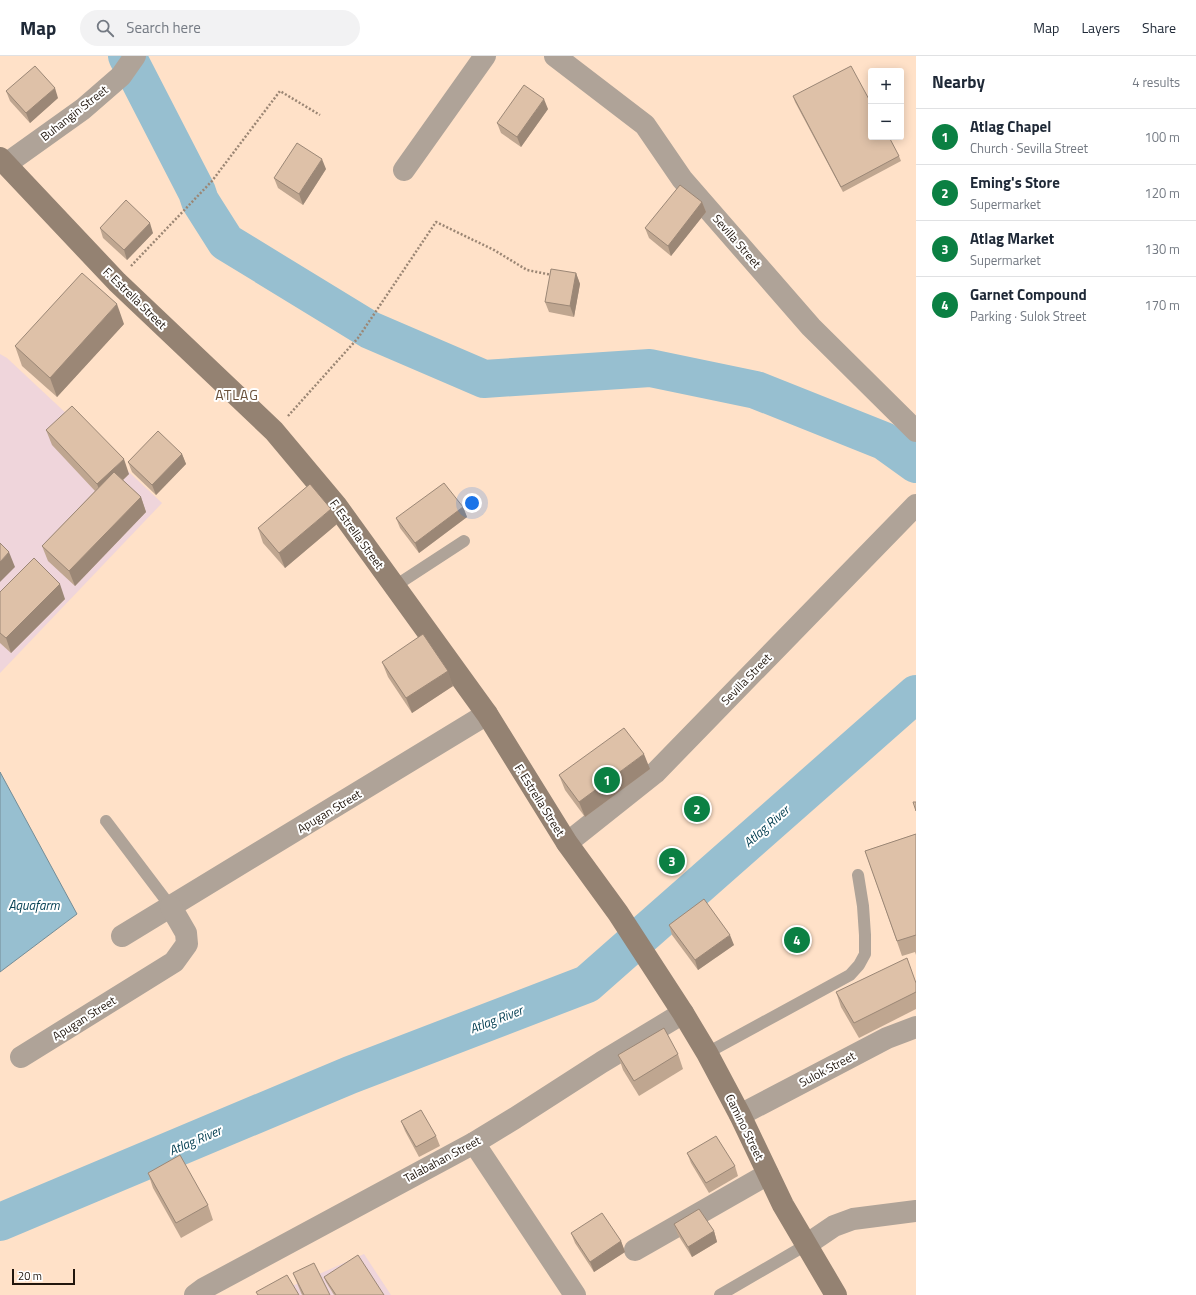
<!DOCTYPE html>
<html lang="en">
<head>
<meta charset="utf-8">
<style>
	:root { --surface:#fff; --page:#f2f2f3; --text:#1f2937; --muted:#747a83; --line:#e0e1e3; --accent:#0b8043 }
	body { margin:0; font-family:"Titillium Web",sans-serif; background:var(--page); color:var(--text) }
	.controls { position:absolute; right:12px; top:12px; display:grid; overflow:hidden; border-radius:4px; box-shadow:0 2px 10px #0003 }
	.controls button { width:36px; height:36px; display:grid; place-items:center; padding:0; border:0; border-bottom:1px solid var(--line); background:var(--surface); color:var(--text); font:20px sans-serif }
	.scale { position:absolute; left:12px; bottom:10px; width:63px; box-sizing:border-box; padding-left:4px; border:2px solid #21160d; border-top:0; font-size:11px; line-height:14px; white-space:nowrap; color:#21160d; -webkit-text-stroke:3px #fff; paint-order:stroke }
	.you { position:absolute; left:472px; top:447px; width:14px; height:14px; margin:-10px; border:3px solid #fff; border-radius:50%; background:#1a73e8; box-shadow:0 0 0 6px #1a73e833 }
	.badge { display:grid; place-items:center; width:26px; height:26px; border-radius:50%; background:var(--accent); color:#fff; font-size:13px; font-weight:700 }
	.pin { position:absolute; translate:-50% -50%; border:2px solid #fff; box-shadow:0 1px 4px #0006 }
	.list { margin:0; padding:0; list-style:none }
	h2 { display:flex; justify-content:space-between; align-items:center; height:52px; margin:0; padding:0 16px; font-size:17px }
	h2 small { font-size:13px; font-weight:400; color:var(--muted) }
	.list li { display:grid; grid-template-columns:26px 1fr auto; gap:12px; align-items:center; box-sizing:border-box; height:56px; padding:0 16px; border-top:1px solid var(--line) }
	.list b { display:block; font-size:15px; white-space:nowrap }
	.list p { margin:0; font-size:13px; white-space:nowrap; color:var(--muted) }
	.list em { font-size:13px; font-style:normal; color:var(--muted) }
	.icon { flex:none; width:22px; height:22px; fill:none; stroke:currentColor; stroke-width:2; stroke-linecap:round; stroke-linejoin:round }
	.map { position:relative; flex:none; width:916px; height:1239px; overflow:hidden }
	header { display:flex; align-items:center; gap:24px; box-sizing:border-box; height:56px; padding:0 20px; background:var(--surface); border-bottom:1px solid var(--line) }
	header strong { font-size:19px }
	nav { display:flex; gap:22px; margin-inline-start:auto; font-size:14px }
	.search { width:280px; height:36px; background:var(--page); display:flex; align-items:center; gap:10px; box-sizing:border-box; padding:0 14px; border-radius:22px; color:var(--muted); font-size:15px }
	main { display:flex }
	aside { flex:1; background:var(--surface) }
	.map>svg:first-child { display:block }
	.education { fill:#efd5db }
	.water { fill:#97bfd0; stroke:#748c96 }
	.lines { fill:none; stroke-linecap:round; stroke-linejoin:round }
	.river { stroke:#97bfd0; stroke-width:38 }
	.path { stroke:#9b8674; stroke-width:2.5; stroke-dasharray:2 2; stroke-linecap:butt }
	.service { stroke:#afa398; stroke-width:12 }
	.minor { stroke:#afa398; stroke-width:22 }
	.secondary { stroke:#948272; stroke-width:22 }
	.wall { fill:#bfa690 }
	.shaded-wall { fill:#9b8776 }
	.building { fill:#dec1a8; stroke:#9b8776 }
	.labels { text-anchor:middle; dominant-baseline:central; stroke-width:4; stroke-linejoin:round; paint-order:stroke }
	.street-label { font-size:12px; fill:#21160d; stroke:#fff }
	.water-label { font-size:13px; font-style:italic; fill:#084255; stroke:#fff }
	.quarter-label { font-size:14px; letter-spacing:1px; fill:#6a513b; stroke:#fff }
</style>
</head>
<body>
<header>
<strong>Map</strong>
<div class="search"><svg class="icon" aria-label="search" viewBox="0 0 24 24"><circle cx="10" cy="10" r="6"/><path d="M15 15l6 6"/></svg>Search here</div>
<nav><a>Map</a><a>Layers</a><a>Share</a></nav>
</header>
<main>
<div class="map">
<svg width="916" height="1239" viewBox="0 0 916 1239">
	<rect width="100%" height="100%" fill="#ffe1c8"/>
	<!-- education -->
	<g class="education">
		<path d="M 0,298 L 7,302 L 162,447 L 0,617 Z"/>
		<path d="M 364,1198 L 391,1239 L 272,1239 Z"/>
	</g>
	<!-- water -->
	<path class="water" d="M 0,716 L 77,858 L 0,916 Z"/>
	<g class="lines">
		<!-- river -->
		<g class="river">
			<path d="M 127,0 L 197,136 L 200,145 L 226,186 L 370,274 L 484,323 L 650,312 L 756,334 L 884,385 L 916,408"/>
			<path d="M 0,1166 L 350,1019 L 587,928 L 916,638"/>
		</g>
		<!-- path -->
		<g class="path">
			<path d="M 131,210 L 212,125 L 280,35 L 320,59"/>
			<path d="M 288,360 L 358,282 L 436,166 L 494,194 L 527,214 L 552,219"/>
		</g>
		<!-- service -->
		<g class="service">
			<path d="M 395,530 L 464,485"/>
			<path d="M 106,765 L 171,851"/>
			<path d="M 707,997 L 850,919 L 859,909 L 865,898 L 865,879 L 863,850 L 858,819"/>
			<path d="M 720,1239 L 806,1189"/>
		</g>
		<!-- minor -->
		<g class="minor">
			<path d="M 555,0 L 645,69 L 682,123 L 811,271 L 916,375"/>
			<path d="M 6,108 L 83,53 L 121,20 L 135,0"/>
			<path d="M 404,114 L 485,0"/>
			<path d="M 567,787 L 655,717 L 916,449"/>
			<path d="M 122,880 L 487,658"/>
			<path d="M 21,1001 L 174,906 L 187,888 L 186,877 L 171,851"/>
			<path d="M 740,1059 L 887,982 L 916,971"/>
			<path d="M 474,1087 L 575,1239"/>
			<path d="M 806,1189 L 834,1170 L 853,1163 L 916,1155"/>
			<path d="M 635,1194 L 768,1118"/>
			<path d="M 195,1239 L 203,1233 L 474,1087 L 515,1062 L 602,1006 L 683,957"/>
		</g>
		<!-- secondary -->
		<path class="secondary" d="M 0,102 L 117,226 L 274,375 L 336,449 L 487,658 L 567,787 L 618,857 L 683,957 L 707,997 L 740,1059 L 783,1149 L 836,1239"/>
	</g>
	<!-- wall -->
	<g class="wall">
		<path d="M 6,35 L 58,42 L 30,67 L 10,45 Z"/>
		<path d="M 793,40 L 899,100 L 901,105 L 843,136 L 795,46 Z"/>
		<path d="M 548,53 L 521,91 L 501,77 L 497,67 Z"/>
		<path d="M 326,113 L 303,149 L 278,132 L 274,122 Z"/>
		<path d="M 702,146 L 706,156 L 671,200 L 649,182 L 645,172 Z"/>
		<path d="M 100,172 L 153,177 L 127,204 L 103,182 Z"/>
		<path d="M 576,217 L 580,228 L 574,261 L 549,256 L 545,246 Z"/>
		<path d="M 124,268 L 57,341 L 22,310 L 15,290 Z"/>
		<path d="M 46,374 L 129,418 L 123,424 L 141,441 L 146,456 L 75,530 L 48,505 L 42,490 L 95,435 L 52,389 Z"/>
		<path d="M 182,398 L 186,408 L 156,439 L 132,416 L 128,406 Z"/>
		<path d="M 463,451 L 467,461 L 419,497 L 400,472 L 396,462 Z"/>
		<path d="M 337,468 L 285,512 L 263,487 L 258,472 Z"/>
		<path d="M 0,536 L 65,543 L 11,597 L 0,587 Z"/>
		<path d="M 382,606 L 453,630 L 412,657 L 388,621 Z"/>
		<path d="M 650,713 L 585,761 L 565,734 L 559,719 Z"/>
		<path d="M 916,778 L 916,899 L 915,896 L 902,900 L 865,795 Z"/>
		<path d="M 669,869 L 734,889 L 698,914 L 672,879 Z"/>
		<path d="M 916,926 L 916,953 L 859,982 L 841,951 L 836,936 Z"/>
		<path d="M 678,998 L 683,1013 L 639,1040 L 623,1014 L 618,999 Z"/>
		<path d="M 401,1065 L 436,1080 L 440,1090 L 419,1101 L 405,1075 Z"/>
		<path d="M 687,1097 L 735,1110 L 738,1120 L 709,1137 L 691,1107 Z"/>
		<path d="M 148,1117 L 208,1149 L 213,1164 L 181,1182 L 153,1132 Z"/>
		<path d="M 674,1168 L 714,1175 L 717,1186 L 692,1201 L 678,1179 Z"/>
		<path d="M 571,1177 L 621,1185 L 625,1196 L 594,1216 L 575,1187 Z"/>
		<path d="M 293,1217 L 330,1239 L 302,1239 L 299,1232 Z"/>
		<path d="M 324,1221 L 384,1239 L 334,1239 L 326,1226 Z"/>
	</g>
	<!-- shaded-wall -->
	<g class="shaded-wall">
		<path d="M 55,32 L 58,42 L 30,67 L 26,57 Z"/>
		<path d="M 544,43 L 548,53 L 521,91 L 517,81 Z"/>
		<path d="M 322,103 L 326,113 L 303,149 L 299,138 Z"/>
		<path d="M 702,146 L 706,156 L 671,200 L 668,190 Z"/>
		<path d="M 150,167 L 153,177 L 127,204 L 124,194 Z"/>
		<path d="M 576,217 L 580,228 L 574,261 L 570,250 Z"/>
		<path d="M 117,248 L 124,268 L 57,341 L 50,322 Z"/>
		<path d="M 182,398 L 186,408 L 156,439 L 152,429 Z"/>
		<path d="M 124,403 L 129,418 L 103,443 L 97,428 Z"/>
		<path d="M 141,441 L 146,456 L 75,530 L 69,515 Z"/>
		<path d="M 463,451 L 467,461 L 419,497 L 415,487 Z"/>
		<path d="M 331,453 L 337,468 L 285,512 L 279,497 Z"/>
		<path d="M 9,496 L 15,511 L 0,526 L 0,506 Z"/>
		<path d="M 60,528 L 65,543 L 11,597 L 6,582 Z"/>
		<path d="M 448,615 L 453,630 L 412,657 L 406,642 Z"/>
		<path d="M 644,698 L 650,713 L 585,761 L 579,746 Z"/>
		<path d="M 730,879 L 734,889 L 698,914 L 695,904 Z"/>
		<path d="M 714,1175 L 717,1186 L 692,1201 L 688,1191 Z"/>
		<path d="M 621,1185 L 625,1196 L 594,1216 L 590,1206 Z"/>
	</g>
	<!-- building -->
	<g class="building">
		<path d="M 35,10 L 55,32 L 26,57 L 6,35 Z"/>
		<path d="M 851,10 L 871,47 L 871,81 L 889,81 L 899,100 L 841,131 L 793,40 Z"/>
		<path d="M 524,29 L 544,43 L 517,81 L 497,67 Z"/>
		<path d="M 297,87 L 322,103 L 299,138 L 274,122 Z"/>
		<path d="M 680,129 L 702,146 L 668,190 L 645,172 Z"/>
		<path d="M 126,144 L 150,167 L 124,194 L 100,172 Z"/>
		<path d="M 551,213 L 576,217 L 570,250 L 545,246 Z"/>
		<path d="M 82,217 L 117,248 L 50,322 L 15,290 Z"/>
		<path d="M 72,350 L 124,403 L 97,428 L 46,374 Z"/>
		<path d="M 158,375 L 182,398 L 152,429 L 128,406 Z"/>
		<path d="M 114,416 L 141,441 L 69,515 L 42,490 Z"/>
		<path d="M 444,427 L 463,451 L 415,487 L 396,462 Z"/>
		<path d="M 310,428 L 331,453 L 279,497 L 258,472 Z"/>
		<path d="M 0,487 L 9,496 L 0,506 Z"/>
		<path d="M 34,502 L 60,528 L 6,582 L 0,577 L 0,536 Z"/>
		<path d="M 423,578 L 448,615 L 406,642 L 382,606 Z"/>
		<path d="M 624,672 L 644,698 L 579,746 L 559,719 Z"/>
		<path d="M 913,746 L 916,746 L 916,755 Z"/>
		<path d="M 916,778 L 916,879 L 897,885 L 865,795 Z"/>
		<path d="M 704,843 L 730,879 L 695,904 L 669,869 Z"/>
		<path d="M 907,902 L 916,927 L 916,936 L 854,967 L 836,936 Z"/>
		<path d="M 664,972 L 678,998 L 634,1025 L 618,999 Z"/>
		<path d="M 421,1054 L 436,1080 L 416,1091 L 401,1065 Z"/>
		<path d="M 716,1080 L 735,1110 L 706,1127 L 687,1097 Z"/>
		<path d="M 180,1099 L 208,1149 L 176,1167 L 148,1117 Z"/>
		<path d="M 699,1153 L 714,1175 L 688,1191 L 674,1168 Z"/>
		<path d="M 602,1157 L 621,1185 L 590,1206 L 571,1177 Z"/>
		<path d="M 358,1199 L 384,1239 L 336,1239 L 324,1221 Z"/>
		<path d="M 314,1207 L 330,1239 L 304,1239 L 293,1217 Z"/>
		<path d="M 287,1219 L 299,1239 L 258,1239 L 256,1236 Z"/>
	</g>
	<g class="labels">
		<!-- street labels -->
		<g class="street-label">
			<text transform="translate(74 57) rotate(-38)">Buhangin Street</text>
			<text transform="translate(737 185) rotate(49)">Sevilla Street</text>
			<text transform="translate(135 242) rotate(44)">F. Estrella Street</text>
			<text transform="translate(357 478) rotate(54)">F. Estrella Street</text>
			<text transform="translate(746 623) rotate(-46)">Sevilla Street</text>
			<text transform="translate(540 744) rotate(58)">F. Estrella Street</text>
			<text transform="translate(329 755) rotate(-31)">Apugan Street</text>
			<text transform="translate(84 962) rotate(-32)">Apugan Street</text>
			<text transform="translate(827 1013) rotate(-28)">Sulok Street</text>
			<text transform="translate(745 1071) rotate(64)">Camino Street</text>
			<text transform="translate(442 1103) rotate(-28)">Talabahan Street</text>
		</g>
		<!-- water labels -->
		<g class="water-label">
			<text transform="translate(766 770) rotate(-41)">Atlag River</text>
			<text x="34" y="849">Aquafarm</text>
			<text transform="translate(496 963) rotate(-21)">Atlag River</text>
			<text transform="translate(195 1084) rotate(-23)">Atlag River</text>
		</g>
		<!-- quarter labels -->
		<g class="quarter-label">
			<text x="237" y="338">ATLAG</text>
		</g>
	</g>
</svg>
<div class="controls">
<button>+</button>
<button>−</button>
</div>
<div class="scale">20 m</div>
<div class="you"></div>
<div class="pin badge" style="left:607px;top:724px">1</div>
<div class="pin badge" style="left:697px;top:753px">2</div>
<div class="pin badge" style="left:672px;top:805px">3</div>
<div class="pin badge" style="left:797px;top:884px">4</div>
</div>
<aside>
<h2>Nearby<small>4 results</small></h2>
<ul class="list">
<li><span class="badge">1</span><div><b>Atlag Chapel</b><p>Church · Sevilla Street</p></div><em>100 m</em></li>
<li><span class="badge">2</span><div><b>Eming's Store</b><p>Supermarket</p></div><em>120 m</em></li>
<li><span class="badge">3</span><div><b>Atlag Market</b><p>Supermarket</p></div><em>130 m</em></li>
<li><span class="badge">4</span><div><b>Garnet Compound</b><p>Parking · Sulok Street</p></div><em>170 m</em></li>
</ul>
</aside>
</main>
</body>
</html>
